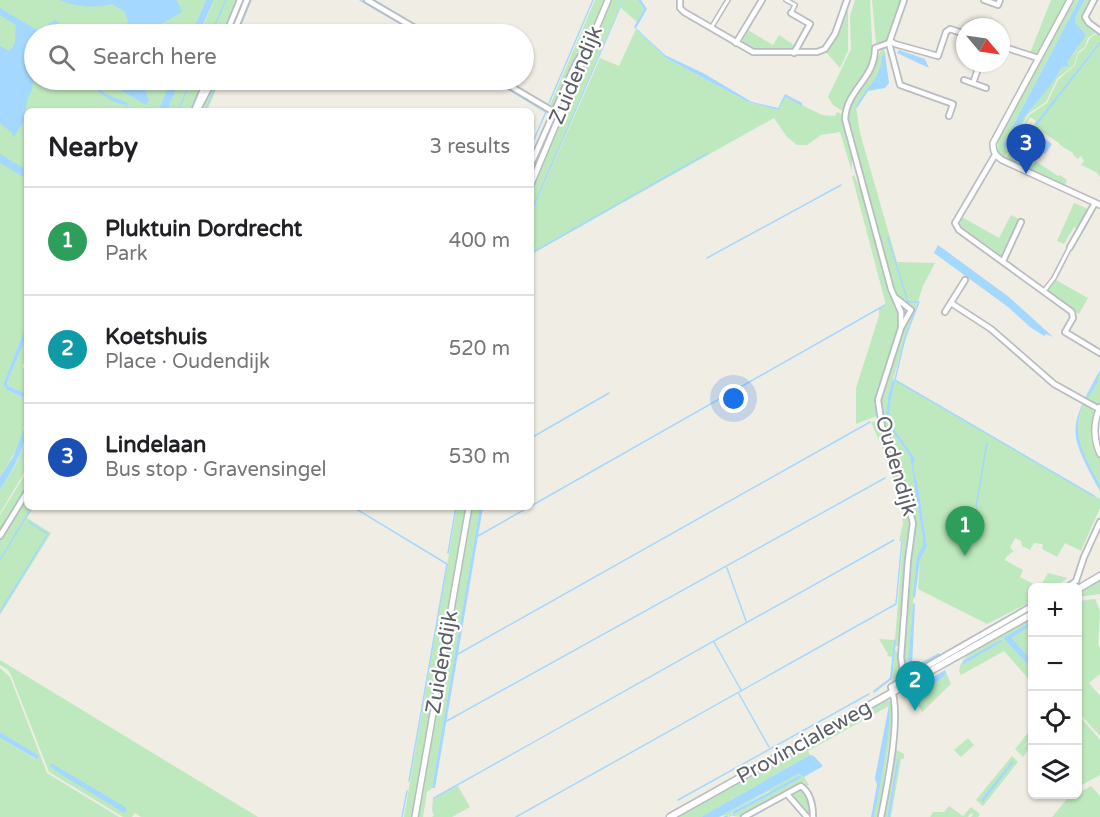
<!DOCTYPE html>
<html lang="en">
<head>
<meta charset="utf-8">
<style>
	:root { --surface:#fff; --page:#f6f6f6; --text:#202124; --muted:#757577; --line:#e0e0e0; --accent:#2563eb }
	body { margin:0; font-family:"Varela Round",sans-serif; background:var(--page); color:var(--text) }
	.controls { position:absolute; right:18px; bottom:18px; display:grid; overflow:hidden; border-radius:9px; box-shadow:0 2px 4px #0004 }
	.controls button { width:54px; height:54px; display:grid; place-items:center; padding:0; border:0; border-bottom:2px solid var(--line); background:var(--surface); color:var(--text); font:30px sans-serif }
	.compass { position:absolute; left:956px; top:18px; width:54px; height:54px; border-radius:50%; background:var(--surface); box-shadow:0 2px 4px #0004; rotate:119deg }
	.you { position:absolute; left:734px; top:399px; width:21px; height:21px; margin:-15px; border:4px solid #fff; border-radius:50%; background:#1a73e8; box-shadow:0 0 0 9px #1a73e833 }
	.badge { display:grid; place-items:center; width:39px; height:39px; border-radius:50%; background:var(--accent); color:#fff; font-size:20px; font-weight:700 }
	.pin { position:absolute; translate:-50% -50px; filter:drop-shadow(0 2px 3px #0008) }
	.pin::after { content:''; position:absolute; top:32px; width:21px; height:18px; background:inherit; clip-path:polygon(0 0,100% 0,50% 100%) }
	.list { margin:0; padding:0; list-style:none }
	h2 { display:flex; justify-content:space-between; align-items:center; height:78px; margin:0; padding:0 24px; font-size:26px }
	h2 small { font-size:20px; font-weight:400; color:var(--muted) }
	.list li { display:grid; grid-template-columns:39px 1fr auto; gap:18px; align-items:center; box-sizing:border-box; height:108px; padding:0 24px; border-top:2px solid var(--line) }
	.list b { display:block; font-size:22px; white-space:nowrap }
	.list p { margin:0; font-size:20px; white-space:nowrap; color:var(--muted) }
	.list em { font-size:20px; font-style:normal; color:var(--muted) }
	.icon { flex:none; width:33px; height:33px; fill:none; stroke:currentColor; stroke-width:2; stroke-linecap:round; stroke-linejoin:round }
	.map { position:relative; flex:none; width:1100px; height:817px; overflow:hidden }
	.search { position:absolute; background:var(--surface); box-shadow:0 2px 4px #0004; left:24px; top:24px; width:510px; height:66px; display:flex; align-items:center; gap:15px; box-sizing:border-box; padding:0 21px; border-radius:33px; color:var(--muted); font-size:22px }
	.panel { position:absolute; background:var(--surface); box-shadow:0 2px 4px #0004; left:24px; top:108px; width:510px; height:402px; border-radius:9px }
	.map>svg:first-child { display:block }
	.green { fill:#bee9be; fill-rule:evenodd }
	.water { fill:#a5d8ff }
	.lines { fill:none; stroke-linecap:round; stroke-linejoin:round }
	.stream { stroke:#a5d8ff; stroke-width:1.5 }
	.pedestrian-casing { stroke:#b9bcc1; stroke-width:6 }
	.minor-casing { stroke:#b9bcc1; stroke-width:8 }
	.tertiary-casing { stroke:#b9bcc1; stroke-width:8 }
	.secondary-casing { stroke:#b9bdc3; stroke-width:9 }
	.pedestrian { stroke:#fff; stroke-width:3 }
	.minor { stroke:#fff; stroke-width:4.5 }
	.tertiary { stroke:#fff; stroke-width:5 }
	.secondary { stroke:#fff; stroke-width:6 }
	.labels { text-anchor:middle; dominant-baseline:central; stroke-width:4.5; stroke-linejoin:round; paint-order:stroke }
	.street-label { font-size:21px; fill:#5c6066; stroke:#fff }
</style>
</head>
<body>
<div class="map">
<svg width="1100" height="817" viewBox="0 0 1100 817">
	<rect width="100%" height="100%" fill="#f0ede4"/>
	<!-- green -->
	<g class="green">
		<path d="M 0,0 L 206,0 L 191,34 L 34,34 L 34,80 L 171,80 L 158,111 L 27,111 L 27,323 L 3,385 L 7,390 L 27,399 C 27,431 17,451 0,477 Z"/>
		<path d="M 214,0 L 239,0 L 224,34 L 200,34 Z"/>
		<path d="M 595,0 L 607,0 L 591,36 L 577,60 L 554,107 L 552,108 L 501,80 L 506,80 L 550,105 Z"/>
		<path d="M 612,0 L 623,0 L 531,212 L 531,190 Z"/>
		<path d="M 624,0 L 638,0 L 644,9 L 637,22 L 621,8 Z"/>
		<path d="M 855,0 L 870,0 L 873,59 L 844,112 L 833,105 L 828,97 L 851,49 L 850,16 Z"/>
		<path d="M 872,0 L 902,0 L 888,41 L 878,44 L 876,43 Z"/>
		<path d="M 1051,0 L 1067,0 L 1039,53 L 1030,53 Z"/>
		<path d="M 1072,0 L 1079,0 L 1004,143 L 1004,148 L 1008,147 L 1024,116 L 1051,84 L 1062,67 L 1069,65 L 1066,63 L 1076,50 L 1085,33 L 1075,23 L 1076,16 L 1085,0 L 1092,0 L 1082,19 L 1097,32 L 1088,38 L 1085,47 L 1078,52 L 1074,65 L 1057,79 L 1046,102 L 1028,114 L 1005,157 L 998,152 L 998,140 Z"/>
		<path d="M 846,10 L 848,11 L 848,51 L 840,68 L 826,52 L 834,42 Z"/>
		<path d="M 636,29 L 666,58 L 748,102 L 778,110 L 786,97 L 822,115 L 835,116 L 837,112 L 843,115 L 852,147 L 852,172 L 840,132 L 821,135 L 807,145 L 797,145 L 787,137 L 774,118 L 531,254 L 531,222 L 535,205 L 600,58 L 619,66 Z"/>
		<path d="M 748,30 L 773,45 L 779,35 L 794,45 L 792,49 L 752,48 L 742,42 Z"/>
		<path d="M 1098,33 L 1100,34 L 1100,41 L 1036,124 L 1037,124 L 1100,44 L 1100,177 L 1097,173 L 1082,165 L 1079,168 L 1084,161 L 1081,156 L 1078,159 L 1073,155 L 1073,153 L 1060,145 L 1059,143 L 1033,126 L 1036,121 L 1030,117 L 1010,153 L 1032,163 L 1034,160 L 1058,176 L 1060,175 L 1067,180 L 1065,185 L 1006,158 L 1029,115 L 1047,103 L 1058,80 L 1075,65 L 1078,54 L 1086,47 L 1090,38 Z"/>
		<path d="M 883,47 L 886,55 L 885,54 L 881,69 L 856,107 L 860,133 L 897,262 L 935,263 L 923,286 L 901,353 L 888,396 L 886,414 L 893,432 L 910,456 L 923,539 L 923,544 L 917,556 L 908,666 L 910,671 L 907,673 L 903,667 L 903,658 L 915,520 L 894,448 L 880,413 L 879,404 L 883,383 L 903,318 L 847,119 C 848,99 863,85 873,68 C 878,61 878,54 883,47 Z"/>
		<path d="M 180,80 L 206,80 L 193,111 L 167,111 Z"/>
		<path d="M 215,80 L 220,80 L 207,111 L 198,111 Z"/>
		<path d="M 854,175 L 868,206 L 899,318 L 898,327 L 877,396 L 877,416 L 856,424 L 856,388 L 879,316 L 879,309 L 886,305 L 852,176 Z"/>
		<path d="M 1074,203 L 1088,209 L 1078,229 L 1074,227 L 1064,244 L 1057,241 Z"/>
		<path d="M 1011,215 L 1019,219 L 1003,257 L 962,227 L 960,223 L 962,217 L 999,238 Z"/>
		<path d="M 1054,279 L 1088,298 L 1079,314 L 1047,291 Z"/>
		<path d="M 27,335 L 27,355 L 22,367 L 27,369 L 27,394 L 8,386 L 7,383 Z"/>
		<path d="M 1100,376 L 1100,402 L 1098,405 L 1086,400 Z"/>
		<path d="M 895,380 L 1100,499 L 1100,508 L 1081,551 L 1065,543 L 1057,557 L 1042,549 L 1043,544 L 1034,543 L 1030,550 L 1022,546 L 1021,541 L 1015,538 L 1010,548 L 1014,551 L 1007,556 L 1005,560 L 1023,570 L 1020,577 L 1039,587 L 1032,588 L 1032,601 L 987,624 L 918,589 L 920,560 L 927,546 L 918,486 L 913,467 L 915,459 L 892,426 C 887,410 891,396 895,380 Z"/>
		<path d="M 1084,404 L 1095,412 L 1091,426 L 1091,439 L 1100,459 L 1100,485 C 1086,459 1069,434 1084,404 Z"/>
		<path d="M 879,421 L 892,454 L 912,523 L 907,548 L 901,643 L 897,646 L 895,646 L 895,639 L 903,541 L 899,541 L 903,524 L 902,507 L 887,459 L 871,422 Z"/>
		<path d="M 27,437 L 27,468 L 0,513 L 0,490 L 17,462 Z"/>
		<path d="M 27,471 L 27,489 L 0,534 L 0,515 Z"/>
		<path d="M 27,494 L 27,507 L 34,507 L 27,518 L 51,533 L 0,615 L 0,538 Z"/>
		<path d="M 457,507 L 467,507 L 413,817 L 404,817 Z"/>
		<path d="M 472,507 L 480,507 L 432,788 L 427,792 L 423,817 L 418,817 Z"/>
		<path d="M 1048,573 L 1068,578 L 1055,587 L 1040,587 Z"/>
		<path d="M 1100,579 L 1100,594 L 1078,597 L 1078,591 Z"/>
		<path d="M 1095,599 L 1100,611 L 1098,645 L 1100,648 L 1100,674 L 1089,683 L 1100,696 L 1100,736 L 1078,712 L 1078,601 Z"/>
		<path d="M 1032,617 L 1032,621 L 1003,638 L 1032,669 L 1032,683 L 1004,651 L 961,675 L 959,671 L 960,666 L 1002,642 L 960,661 L 981,645 Z"/>
		<path d="M 1032,625 L 1032,661 L 1012,638 Z"/>
		<path d="M 879,639 L 894,640 L 892,657 L 887,656 L 888,654 Z"/>
		<path d="M 895,650 L 900,656 L 899,677 L 892,684 Z"/>
		<path d="M 0,660 L 258,817 L 141,817 L 135,813 L 132,817 L 123,817 L 49,772 L 11,675 L 8,670 L 0,665 Z"/>
		<path d="M 0,668 L 10,677 L 47,773 L 119,817 L 0,817 L 0,738 L 35,759 L 39,757 L 0,732 Z"/>
		<path d="M 945,670 L 951,684 L 922,712 L 914,697 L 918,699 L 946,674 Z"/>
		<path d="M 887,700 L 892,701 L 893,712 L 879,817 L 874,817 L 889,719 L 889,706 L 808,751 L 810,755 L 701,817 L 677,817 Z"/>
		<path d="M 1078,714 L 1100,740 L 1100,775 L 1078,787 Z"/>
		<path d="M 1032,728 L 1032,735 L 1023,748 L 1032,738 L 1032,745 L 1023,757 L 1015,749 Z"/>
		<path d="M 968,738 L 974,745 L 961,757 L 954,750 Z"/>
		<path d="M 897,750 L 904,754 L 904,759 L 901,759 L 891,817 L 890,817 L 898,759 L 897,759 L 887,817 L 883,817 L 893,752 Z"/>
		<path d="M 1012,756 L 1018,762 L 983,806 L 976,800 Z"/>
		<path d="M 798,774 L 804,777 L 809,785 L 807,786 L 804,782 L 741,817 L 725,815 L 719,817 ZM 801,778 L 731,816 L 732,812 L 769,791 L 770,793 L 793,780 Z"/>
		<path d="M 458,786 L 470,807 L 452,817 L 432,817 L 434,815 L 432,811 L 433,798 Z"/>
		<path d="M 1091,786 L 1100,796 L 1100,817 L 1052,817 L 1067,799 Z"/>
		<path d="M 800,789 L 805,790 L 811,812 L 809,814 L 792,796 L 794,793 Z"/>
		<path d="M 949,806 L 963,816 L 971,807 L 980,814 L 978,817 L 971,817 L 973,814 L 971,813 L 968,817 L 930,817 L 933,812 L 944,812 Z"/>
	</g>
	<!-- water -->
	<g class="water">
		<path d="M 59,0 L 173,0 L 178,2 L 182,12 L 163,23 L 148,28 L 144,34 L 121,34 L 128,22 L 125,12 L 112,4 C 94,9 77,7 59,0 Z"/>
		<path d="M 206,0 L 214,0 L 199,34 L 191,34 Z"/>
		<path d="M 623,0 L 624,0 L 535,205 L 531,222 L 532,208 Z"/>
		<path d="M 638,0 L 641,0 L 647,9 L 636,28 L 665,55 L 703,73 L 752,102 L 778,108 L 785,94 L 802,103 L 802,106 L 786,97 L 778,110 L 748,102 L 666,58 L 634,27 L 644,9 Z"/>
		<path d="M 1079,0 L 1085,0 L 1076,16 L 1075,23 L 1085,33 L 1085,37 L 1067,62 L 1069,66 L 1062,67 L 1051,85 L 1024,117 L 1008,147 L 1004,148 L 1004,143 Z"/>
		<path d="M 0,8 L 44,34 L 34,34 L 34,43 L 32,47 L 28,46 L 25,51 L 28,53 L 31,50 L 34,51 L 34,76 L 32,89 L 27,100 L 24,121 L 13,138 L 12,133 L 0,123 L 0,46 L 10,51 L 15,43 L 16,25 L 0,15 Z"/>
		<path d="M 55,20 L 74,34 L 51,34 L 48,24 Z"/>
		<path d="M 1100,41 L 1100,44 L 1038,124 L 1035,124 Z"/>
		<path d="M 899,50 L 925,59 L 929,68 L 897,53 Z"/>
		<path d="M 885,54 L 889,83 L 885,88 L 868,91 L 857,108 L 856,107 C 864,89 882,77 882,57 Z"/>
		<path d="M 83,80 C 91,81 97,88 103,92 C 112,99 122,98 130,105 C 110,105 98,90 83,80 Z"/>
		<path d="M 104,80 L 141,80 L 149,100 L 146,105 Z"/>
		<path d="M 171,80 L 180,80 L 167,111 L 158,111 Z"/>
		<path d="M 1038,134 L 1052,144 L 1045,154 L 1031,145 Z"/>
		<path d="M 0,154 L 27,170 L 27,179 L 0,163 Z"/>
		<path d="M 938,245 L 1009,297 L 1053,337 L 1046,334 L 1044,336 L 1030,327 L 1008,307 L 934,253 Z"/>
		<path d="M 27,323 L 27,335 L 7,383 L 8,386 L 27,394 L 27,399 L 7,390 L 3,385 Z"/>
		<path d="M 1100,370 C 1100,382 1091,392 1085,402 C 1068,432 1086,458 1100,485 L 1100,491 C 1068,431 1067,430 1100,370 Z"/>
		<path d="M 893,379 L 895,382 C 891,398 887,411 892,426 L 915,459 L 913,467 L 918,486 L 927,546 L 920,560 L 915,598 L 913,597 L 917,556 L 923,544 L 923,539 L 910,456 L 893,432 L 886,414 L 888,396 Z"/>
		<path d="M 27,421 C 27,447 14,467 0,490 L 0,477 L 13,457 Z"/>
		<path d="M 480,507 L 483,507 L 435,788 L 432,788 Z"/>
		<path d="M 915,603 L 912,667 L 939,653 L 940,655 L 910,671 L 908,662 L 913,604 Z"/>
		<path d="M 1032,621 L 1032,625 L 1012,638 L 1032,661 L 1032,669 L 1003,638 Z"/>
		<path d="M 894,639 L 896,640 L 892,679 L 874,693 L 873,691 L 890,678 Z"/>
		<path d="M 1001,640 L 1002,642 L 960,666 L 964,660 Z"/>
		<path d="M 945,670 L 946,674 L 918,699 L 914,697 L 912,693 L 905,697 L 904,695 Z"/>
		<path d="M 889,705 C 893,720 878,797 874,817 L 871,817 L 877,785 L 875,778 Z"/>
		<path d="M 0,732 L 38,755 L 39,757 L 36,759 L 0,738 Z"/>
		<path d="M 810,755 L 814,756 L 823,766 L 804,777 L 798,774 L 719,817 L 701,817 Z"/>
		<path d="M 897,759 L 899,759 L 890,817 L 887,817 Z"/>
		<path d="M 1012,761 L 1014,762 L 983,802 L 981,800 L 984,796 Z"/>
		<path d="M 51,763 L 127,808 L 126,811 L 124,813 L 54,770 L 50,765 Z"/>
		<path d="M 799,776 L 801,778 L 729,817 L 723,817 L 727,815 L 728,817 L 733,814 L 732,812 Z"/>
	</g>
	<g class="lines">
		<!-- stream -->
		<g class="stream">
			<path d="M 174,0 L 177,2"/>
			<path d="M 360,0 L 418,34"/>
			<path d="M 374,0 L 431,34"/>
			<path d="M 211,34 L 226,0"/>
			<path d="M 237,34 L 251,0"/>
			<path d="M 493,80 L 546,112 L 531,146"/>
			<path d="M 505,80 L 539,100"/>
			<path d="M 549,103 L 593,0"/>
			<path d="M 178,111 L 191,80"/>
			<path d="M 205,111 L 218,80"/>
			<path d="M 888,238 L 908,302 L 919,302 L 905,338 L 895,380 L 1094,496"/>
			<path d="M 532,253 L 708,153"/>
			<path d="M 707,258 L 841,185"/>
			<path d="M 531,438 L 609,393"/>
			<path d="M 531,506 L 885,305"/>
			<path d="M 353,507 L 447,564 L 409,781"/>
			<path d="M 976,507 L 987,443"/>
			<path d="M 969,534 L 975,513"/>
			<path d="M 478,536 L 529,507"/>
			<path d="M 448,553 L 456,507"/>
			<path d="M 0,560 L 32,507"/>
			<path d="M 727,568 L 746,621"/>
			<path d="M 0,612 L 48,534 L 29,522"/>
			<path d="M 714,642 L 741,690"/>
			<path d="M 458,654 L 870,422"/>
			<path d="M 453,675 L 456,653"/>
			<path d="M 739,694 L 769,747"/>
			<path d="M 445,722 L 885,478"/>
			<path d="M 434,798 L 894,540"/>
			<path d="M 678,800 L 869,694"/>
			<path d="M 402,817 L 407,791"/>
			<path d="M 516,817 L 896,604 L 902,541"/>
		</g>
		<defs>
			<g id="pedestrian">
				<path d="M 786,0 L 795,5 L 791,13"/>
				<path d="M 711,28 L 728,0"/>
				<path d="M 1044,291 L 1054,278 L 1070,247"/>
			</g>
			<g id="minor">
				<path d="M 367,0 L 425,34"/>
				<path d="M 680,0 L 680,8 L 684,12 L 753,52 L 817,52 L 825,49 L 835,34 L 847,0"/>
				<path d="M 984,0 L 998,5 L 1000,0"/>
				<path d="M 1094,0 L 1085,17 L 1089,23 L 1100,31"/>
				<path d="M 791,13 L 810,24 L 794,53"/>
				<path d="M 226,34 L 240,0"/>
				<path d="M 233,34 L 247,0"/>
				<path d="M 890,41 L 895,44 L 938,56 L 946,32 L 950,29 L 965,34"/>
				<path d="M 736,43 L 762,0"/>
				<path d="M 889,43 L 875,48 C 875,80 847,88 845,119 L 891,289 L 901,312 L 901,328 L 878,400 L 882,427 L 893,451 L 913,523 L 908,560 L 901,657 L 904,679"/>
				<path d="M 889,43 L 900,85 L 953,104 L 949,116"/>
				<path d="M 889,43 L 904,0"/>
				<path d="M 1001,46 L 1038,58"/>
				<path d="M 500,80 L 554,112"/>
				<path d="M 964,80 L 986,88"/>
				<path d="M 973,83 L 980,63"/>
				<path d="M 194,111 L 207,80"/>
				<path d="M 197,111 L 213,80"/>
				<path d="M 995,155 L 955,223 L 959,230 L 1072,312 L 1073,318 L 1065,332 L 1100,353"/>
				<path d="M 531,164 L 576,63 L 588,45"/>
				<path d="M 1070,247 L 1095,203"/>
				<path d="M 1003,261 L 1021,222"/>
				<path d="M 896,298 L 911,310 L 902,326"/>
				<path d="M 951,303 L 991,329 L 1054,384 L 1099,409"/>
				<path d="M 945,312 L 965,280"/>
				<path d="M 0,536 L 27,492"/>
				<path d="M 1066,588 L 1076,581 L 1084,557 L 1100,522"/>
				<path d="M 787,794 L 807,817"/>
				<path d="M 744,817 L 801,786 C 811,793 813,805 813,817"/>
				<path d="M 881,817 C 887,786 902,715 891,687 L 1032,606"/>
			</g>
			<g id="tertiary">
				<path d="M 1070,0 L 993,143 C 993,152 995,155 1002,160 L 1100,205"/>
				<path d="M 531,184 L 608,0"/>
				<path d="M 1100,407 C 1093,423 1093,438 1100,454"/>
				<path d="M 415,817 L 469,507"/>
			</g>
			<g id="secondary">
				<path d="M 1078,589 L 1100,576"/>
				<path d="M 670,817 L 1032,614"/>
			</g>
		</defs>
		<!-- pedestrian casing -->
		<use href="#pedestrian" class="pedestrian-casing"/>
		<!-- minor casing -->
		<use href="#minor" class="minor-casing"/>
		<!-- tertiary casing -->
		<use href="#tertiary" class="tertiary-casing"/>
		<!-- secondary casing -->
		<use href="#secondary" class="secondary-casing"/>
		<!-- pedestrian -->
		<use href="#pedestrian" class="pedestrian"/>
		<!-- minor -->
		<use href="#minor" class="minor"/>
		<!-- tertiary -->
		<use href="#tertiary" class="tertiary"/>
		<!-- secondary -->
		<use href="#secondary" class="secondary"/>
	</g>
	<g class="labels">
		<!-- street labels -->
		<g class="street-label">
			<text transform="translate(576 75) rotate(-67)">Zuidendijk</text>
			<text transform="translate(896 466) rotate(74)">Oudendijk</text>
			<text transform="translate(442 662) rotate(-80)">Zuidendijk</text>
			<text transform="translate(804 742) rotate(-29)">Provincialeweg</text>
		</g>
	</g>
</svg>
<div class="controls">
<button>+</button>
<button>−</button>
<button><svg class="icon" aria-label="locate" viewBox="0 0 24 24"><circle cx="12" cy="12" r="6"/><path d="M12 2v4M12 18v4M2 12h4M18 12h4"/></svg></button>
<button><svg class="icon" aria-label="layers" viewBox="0 0 24 24"><path d="M12 4l9 5-9 5-9-5zM3 14l9 5 9-5"/></svg></button>
</div>
<svg class="compass" viewBox="-18 -18 36 36"><path d="M0-13l5 13h-10z" fill="#e53935"/><path d="M0 13l5-13h-10z" fill="#757577"/></svg>
<div class="you"></div>
<div class="pin badge" style="left:965px;top:556px;background:#2e9e5b">1</div>
<div class="pin badge" style="left:915px;top:711px;background:#0f9aa8">2</div>
<div class="pin badge" style="left:1026px;top:174px;background:#1a4fb4">3</div>
<div class="search"><svg class="icon" aria-label="search" viewBox="0 0 24 24"><circle cx="10" cy="10" r="6"/><path d="M15 15l6 6"/></svg>Search here</div>
<section class="panel">
<h2>Nearby<small>3 results</small></h2>
<ul class="list">
<li><span class="badge" style="background:#2e9e5b">1</span><div><b>Pluktuin Dordrecht</b><p>Park</p></div><em>400 m</em></li>
<li><span class="badge" style="background:#0f9aa8">2</span><div><b>Koetshuis</b><p>Place · Oudendijk</p></div><em>520 m</em></li>
<li><span class="badge" style="background:#1a4fb4">3</span><div><b>Lindelaan</b><p>Bus stop · Gravensingel</p></div><em>530 m</em></li>
</ul>
</section>
</div>
</body>
</html>
